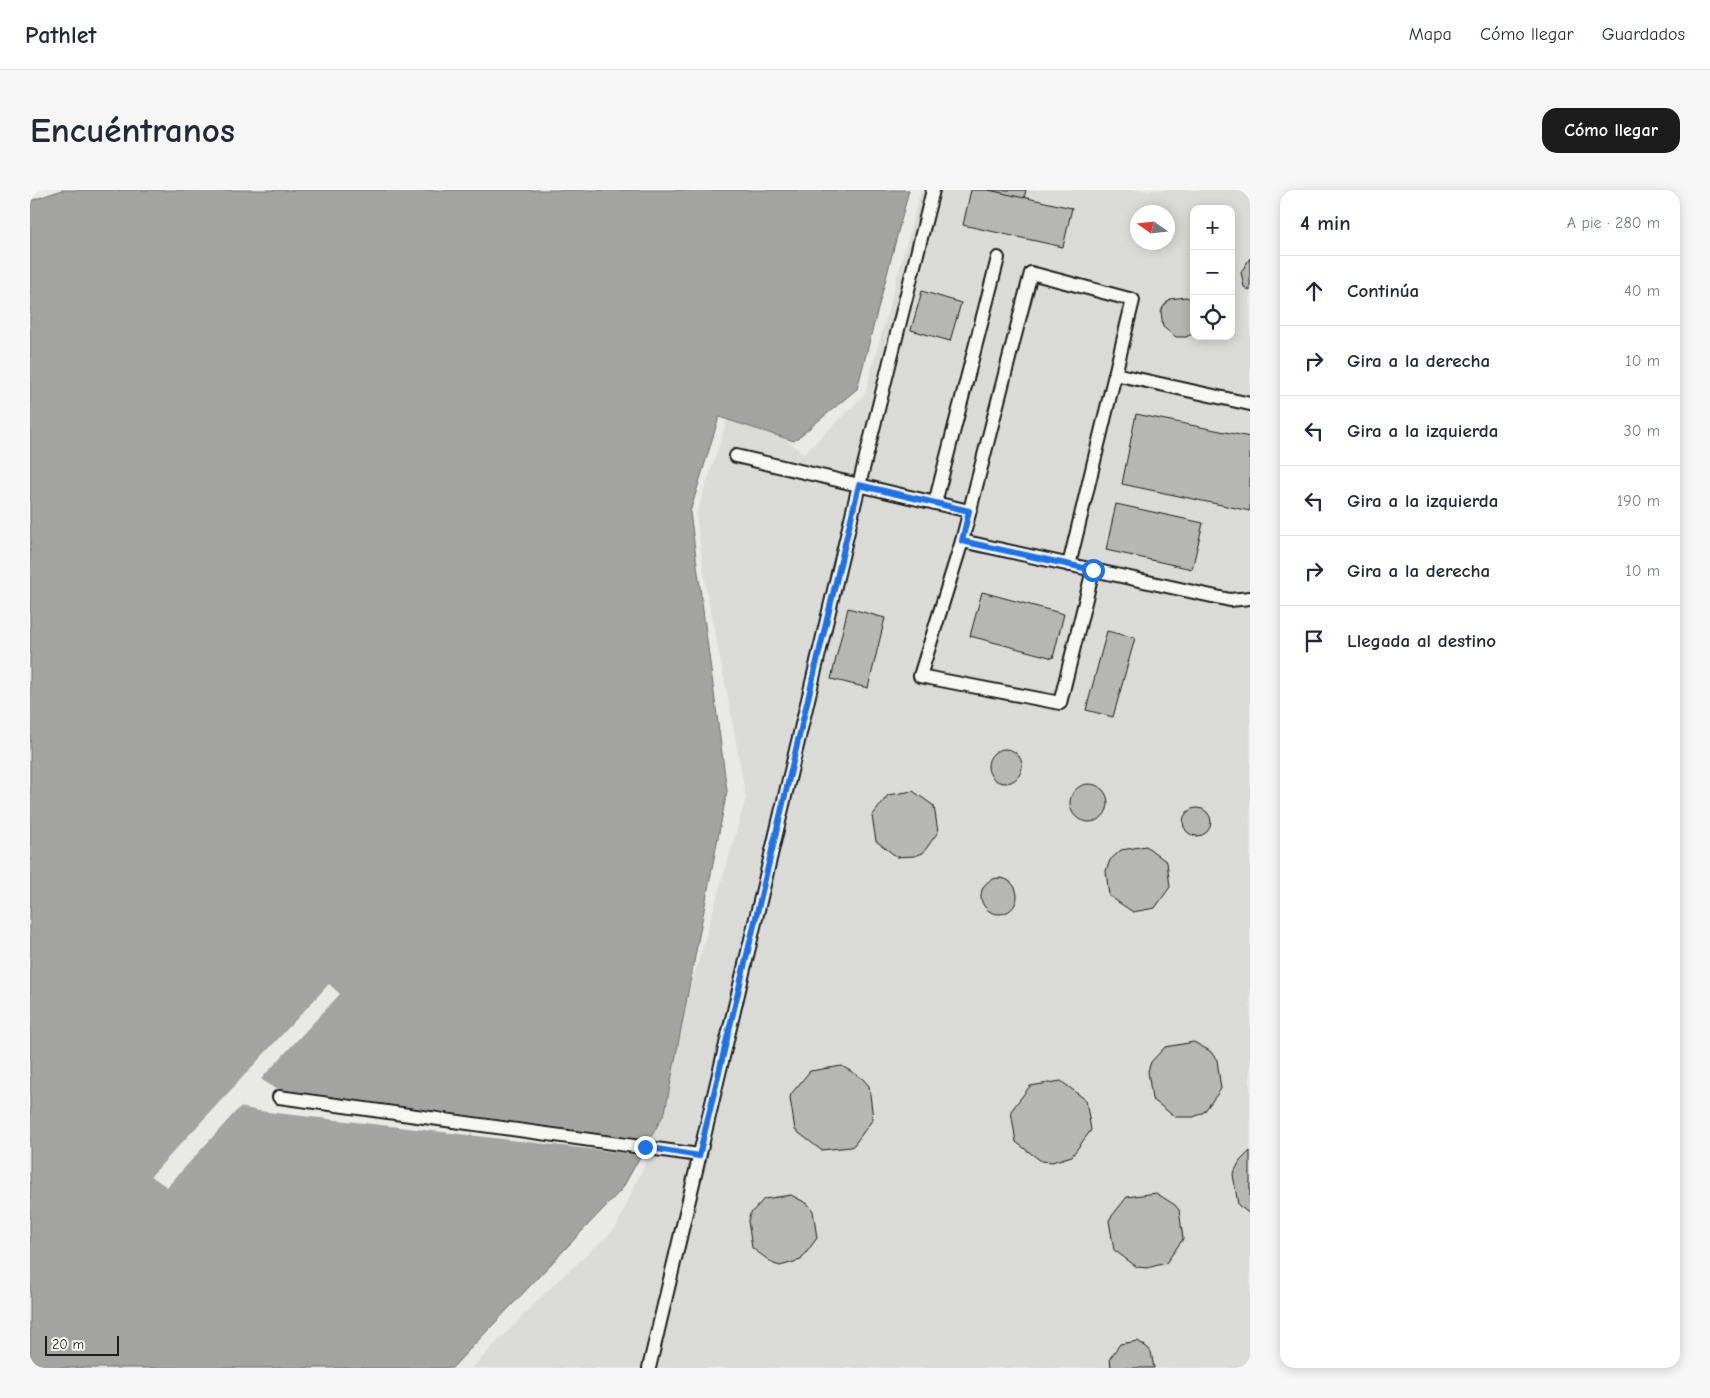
<!DOCTYPE html>
<html lang="es">
<head>
<meta charset="utf-8">
<style>
	:root { --surface:#fff; --page:#f6f6f7; --text:#1f2937; --muted:#747a83; --line:#e0e1e3; --accent:#1c1c1c }
	body { margin:0; font-family:"Comic Neue",sans-serif; background:var(--page); color:var(--text) }
	.controls { position:absolute; right:15px; top:15px; display:grid; overflow:hidden; border-radius:10px; box-shadow:0 2px 12px #0003 }
	.controls button { width:45px; height:45px; display:grid; place-items:center; padding:0; border:0; border-bottom:1px solid var(--line); background:var(--surface); color:var(--text); font:25px sans-serif }
	.compass { position:absolute; left:1100px; top:15px; width:45px; height:45px; border-radius:50%; background:var(--surface); box-shadow:0 2px 12px #0003; rotate:284deg }
	.scale { position:absolute; left:15px; bottom:12px; width:74px; box-sizing:border-box; padding-left:5px; border:2px solid #1c1c1c; border-top:0; font-size:14px; line-height:18px; white-space:nowrap; color:#1c1c1c; -webkit-text-stroke:4px #f6f6f2; paint-order:stroke }
	.stop { position:absolute; width:15px; height:15px; margin:-11px; border:4px solid #1a73e8; border-radius:50%; background:#fff }
	.stop.end { background:#1a73e8; border-color:#fff; box-shadow:0 1px 5px #0008 }
	.list { margin:0; padding:0; list-style:none }
	h2 { display:flex; justify-content:space-between; align-items:center; height:65px; margin:0; padding:0 20px; font-size:21px }
	h2 small { font-size:16px; font-weight:400; color:var(--muted) }
	.list li { display:grid; grid-template-columns:32px 1fr auto; gap:15px; align-items:center; box-sizing:border-box; height:70px; padding:0 20px; border-top:1px solid var(--line) }
	.list b { display:block; font-size:19px; white-space:nowrap }
	.list em { font-size:16px; font-style:normal; color:var(--muted) }
	.icon { flex:none; width:28px; height:28px; fill:none; stroke:currentColor; stroke-width:2; stroke-linecap:round; stroke-linejoin:round }
	.map { position:relative; flex:none; width:1220px; height:1178px; overflow:hidden; border-radius:15px }
	header { display:flex; align-items:center; gap:30px; box-sizing:border-box; height:70px; padding:0 25px; background:var(--surface); border-bottom:1px solid var(--line) }
	header strong { font-size:24px }
	nav { display:flex; gap:28px; margin-inline-start:auto; font-size:18px }
	.intro { display:flex; align-items:center; justify-content:space-between; box-sizing:border-box; height:120px; padding:0 30px }
	h1 { margin:0; font-size:35px }
	.button { padding:12px 22px; border-radius:15px; background:var(--accent); color:#fff; font-size:18px; font-weight:700 }
	main { display:flex; gap:30px; padding:0 30px }
	aside { flex:1; background:var(--surface); border-radius:15px; box-shadow:0 2px 12px #0003 }
	.map>svg:first-child { display:block }
	.built { fill:#dadad6; fill-rule:evenodd }
	.water { fill:#a3a3a1; stroke:#6d6d6c }
	.pier { fill:#e9e9e5 }
	.building { fill:#b6b6b3; stroke:#1c1c1c }
	.lines { fill:none; stroke-linecap:round; stroke-linejoin:round }
	.service-casing { stroke:#1c1c1c; stroke-width:16 }
	.service { stroke:#f6f6f2; stroke-width:12 }
	.route { stroke:#1a73e8; stroke-width:6 }
</style>
</head>
<body>
<header>
<strong>Pathlet</strong>
<nav><a>Mapa</a><a>Cómo llegar</a><a>Guardados</a></nav>
</header>
<div class="intro"><h1>Encuéntranos</h1><a class="button">Cómo llegar</a></div>
<main>
<div class="map">
<svg width="1220" height="1178" viewBox="0 0 1220 1178">
	<rect width="100%" height="100%" fill="#e9e9e5"/>
	<filter id="ink" filterUnits="userSpaceOnUse"><feTurbulence type="fractalNoise" baseFrequency=".02" numOctaves="2"/><feDisplacementMap in="SourceGraphic" scale="10" xChannelSelector="R" yChannelSelector="G"/><feConvolveMatrix kernelMatrix="1 2 1 2 8 2 1 2 1" color-interpolation-filters="sRGB"/></filter>
	<g filter="url(#ink)">
		<!-- built -->
		<path class="built" d="M 891,0 L 1220,0 L 1220,1178 L 442,1178 L 519,1099 L 586,1038 L 617,969 L 635,886 L 716,608 L 698,507 L 676,398 L 666,325 L 704,210 L 774,264 L 835,204 ZM 1164,19 L 1201,19 L 1201,146 L 1164,146 ZM 1108,22 L 1138,22 L 1138,52 L 1108,52 Z"/>
		<!-- water -->
		<path class="water" d="M 32,0 L 879,0 L 827,199 L 764,251 L 689,227 L 660,322 L 697,601 L 635,922 L 592,999 L 422,1178 L 0,1178 L 0,11 Z"/>
		<!-- pier -->
		<path class="pier" d="M 299,794 L 310,804 L 231,889 L 244,898 L 619,950 L 611,965 L 229,921 L 210,917 L 137,997 L 121,986 Z"/>
		<!-- building -->
		<g class="building">
			<path d="M 941,0 L 961,0 L 1042,18 L 1033,57 L 933,35 Z"/>
			<path d="M 959,0 L 996,0 L 994,8 Z"/>
			<path d="M 1220,68 L 1220,101 L 1214,97 L 1211,82 Z"/>
			<path d="M 892,101 L 931,113 L 920,151 L 881,140 Z"/>
			<path d="M 1156,107 L 1164,110 L 1164,141 L 1162,144 L 1156,147 L 1146,147 L 1133,137 L 1131,122 L 1133,117 L 1140,109 Z"/>
			<path d="M 1106,224 L 1220,247 L 1220,321 L 1092,294 Z"/>
			<path d="M 1086,314 L 1173,333 L 1162,379 L 1076,360 Z"/>
			<path d="M 952,402 L 1034,424 L 1023,468 L 940,446 Z"/>
			<path d="M 818,418 L 855,428 L 838,498 L 801,489 Z"/>
			<path d="M 1077,441 L 1105,448 L 1083,527 L 1056,520 Z"/>
			<circle cx="975" cy="576" r="17"/>
			<circle cx="1059" cy="613" r="19"/>
			<path d="M 883,601 L 904,616 L 908,642 L 893,663 L 885,666 L 867,667 L 846,651 L 842,626 L 858,605 Z"/>
			<circle cx="1167" cy="632" r="14"/>
			<path d="M 1116,656 L 1137,672 L 1140,697 L 1125,718 L 1103,722 L 1079,706 L 1076,681 L 1080,670 L 1091,660 Z"/>
			<circle cx="969" cy="706" r="18"/>
			<path d="M 1164,852 L 1180,861 L 1187,870 L 1191,899 L 1174,922 L 1164,927 L 1145,927 L 1122,909 L 1118,881 L 1121,872 L 1135,857 Z"/>
			<path d="M 812,876 L 832,888 L 839,896 L 843,929 L 824,955 L 821,957 L 791,960 L 765,940 L 760,908 L 761,904 L 780,881 Z"/>
			<path d="M 1031,891 L 1056,910 L 1061,940 L 1042,966 L 1022,972 L 1011,971 L 986,952 L 981,921 L 1000,896 Z"/>
			<path d="M 1220,961 L 1220,1024 L 1208,1015 L 1203,984 L 1210,971 Z"/>
			<path d="M 1126,1003 L 1145,1015 L 1149,1020 L 1153,1049 L 1136,1073 L 1117,1078 L 1107,1077 L 1084,1060 L 1079,1031 L 1081,1027 L 1097,1007 Z"/>
			<path d="M 761,1005 L 778,1014 L 783,1021 L 787,1048 L 771,1070 L 750,1076 L 744,1074 L 722,1058 L 718,1031 L 720,1024 L 734,1009 Z"/>
			<path d="M 1108,1151 L 1118,1158 L 1121,1162 L 1124,1178 L 1081,1178 L 1080,1168 L 1090,1154 Z"/>
		</g>
		<g class="lines">
			<defs>
				<g id="service">
					<path d="M 1085,184 L 1220,214"/>
					<path d="M 706,266 L 939,321"/>
					<path d="M 905,313 L 968,68"/>
					<path d="M 932,351 L 890,486 L 1030,513 L 1063,380"/>
					<path d="M 1039,375 L 1103,110 L 1001,83 L 932,351 L 1200,410 L 1220,408"/>
					<path d="M 249,907 L 669,965"/>
					<path d="M 619,1178 L 829,295 L 903,0"/>
				</g>
			</defs>
			<!-- service casing -->
			<use href="#service" class="service-casing"/>
			<!-- service -->
			<use href="#service" class="service"/>
		</g>
	</g>
	<g class="lines" filter="url(#ink)">
		<!-- route -->
		<path class="route" d="M 615,957 L 669,966 L 829,295 L 939,321 L 932,351 L 1063,380"/>
	</g>
</svg>
<div class="controls">
<button>+</button>
<button>−</button>
<button><svg class="icon" aria-label="locate" viewBox="0 0 24 24"><circle cx="12" cy="12" r="6"/><path d="M12 2v4M12 18v4M2 12h4M18 12h4"/></svg></button>
</div>
<svg class="compass" viewBox="-18 -18 36 36"><path d="M0-13l5 13h-10z" fill="#e53935"/><path d="M0 13l5-13h-10z" fill="#747a83"/></svg>
<div class="scale">20 m</div>
<div class="stop" style="left:1063px;top:380px"></div>
<div class="stop end" style="left:615px;top:957px"></div>
</div>
<aside>
<h2>4 min<small>A pie · 280 m</small></h2>
<ul class="list">
<li><svg class="icon" aria-label="ahead" viewBox="0 0 24 24"><path d="M12 20V5M6 11l6-6 6 6"/></svg><div><b>Continúa</b></div><em>40 m</em></li>
<li><svg class="icon" aria-label="right" viewBox="0 0 24 24"><path d="M7 20v-9h11M14 6l5 5-5 5"/></svg><div><b>Gira a la derecha</b></div><em>10 m</em></li>
<li><svg class="icon" aria-label="left" viewBox="0 0 24 24"><path d="M17 20v-9H6M10 6l-5 5 5 5"/></svg><div><b>Gira a la izquierda</b></div><em>30 m</em></li>
<li><svg class="icon" aria-label="left" viewBox="0 0 24 24"><path d="M17 20v-9H6M10 6l-5 5 5 5"/></svg><div><b>Gira a la izquierda</b></div><em>190 m</em></li>
<li><svg class="icon" aria-label="right" viewBox="0 0 24 24"><path d="M7 20v-9h11M14 6l5 5-5 5"/></svg><div><b>Gira a la derecha</b></div><em>10 m</em></li>
<li><svg class="icon" aria-label="arrive" viewBox="0 0 24 24"><path d="M6 21V4h12l-3 4 3 4H6"/></svg><div><b>Llegada al destino</b></div></li>
</ul>
</aside>
</main>
</body>
</html>
